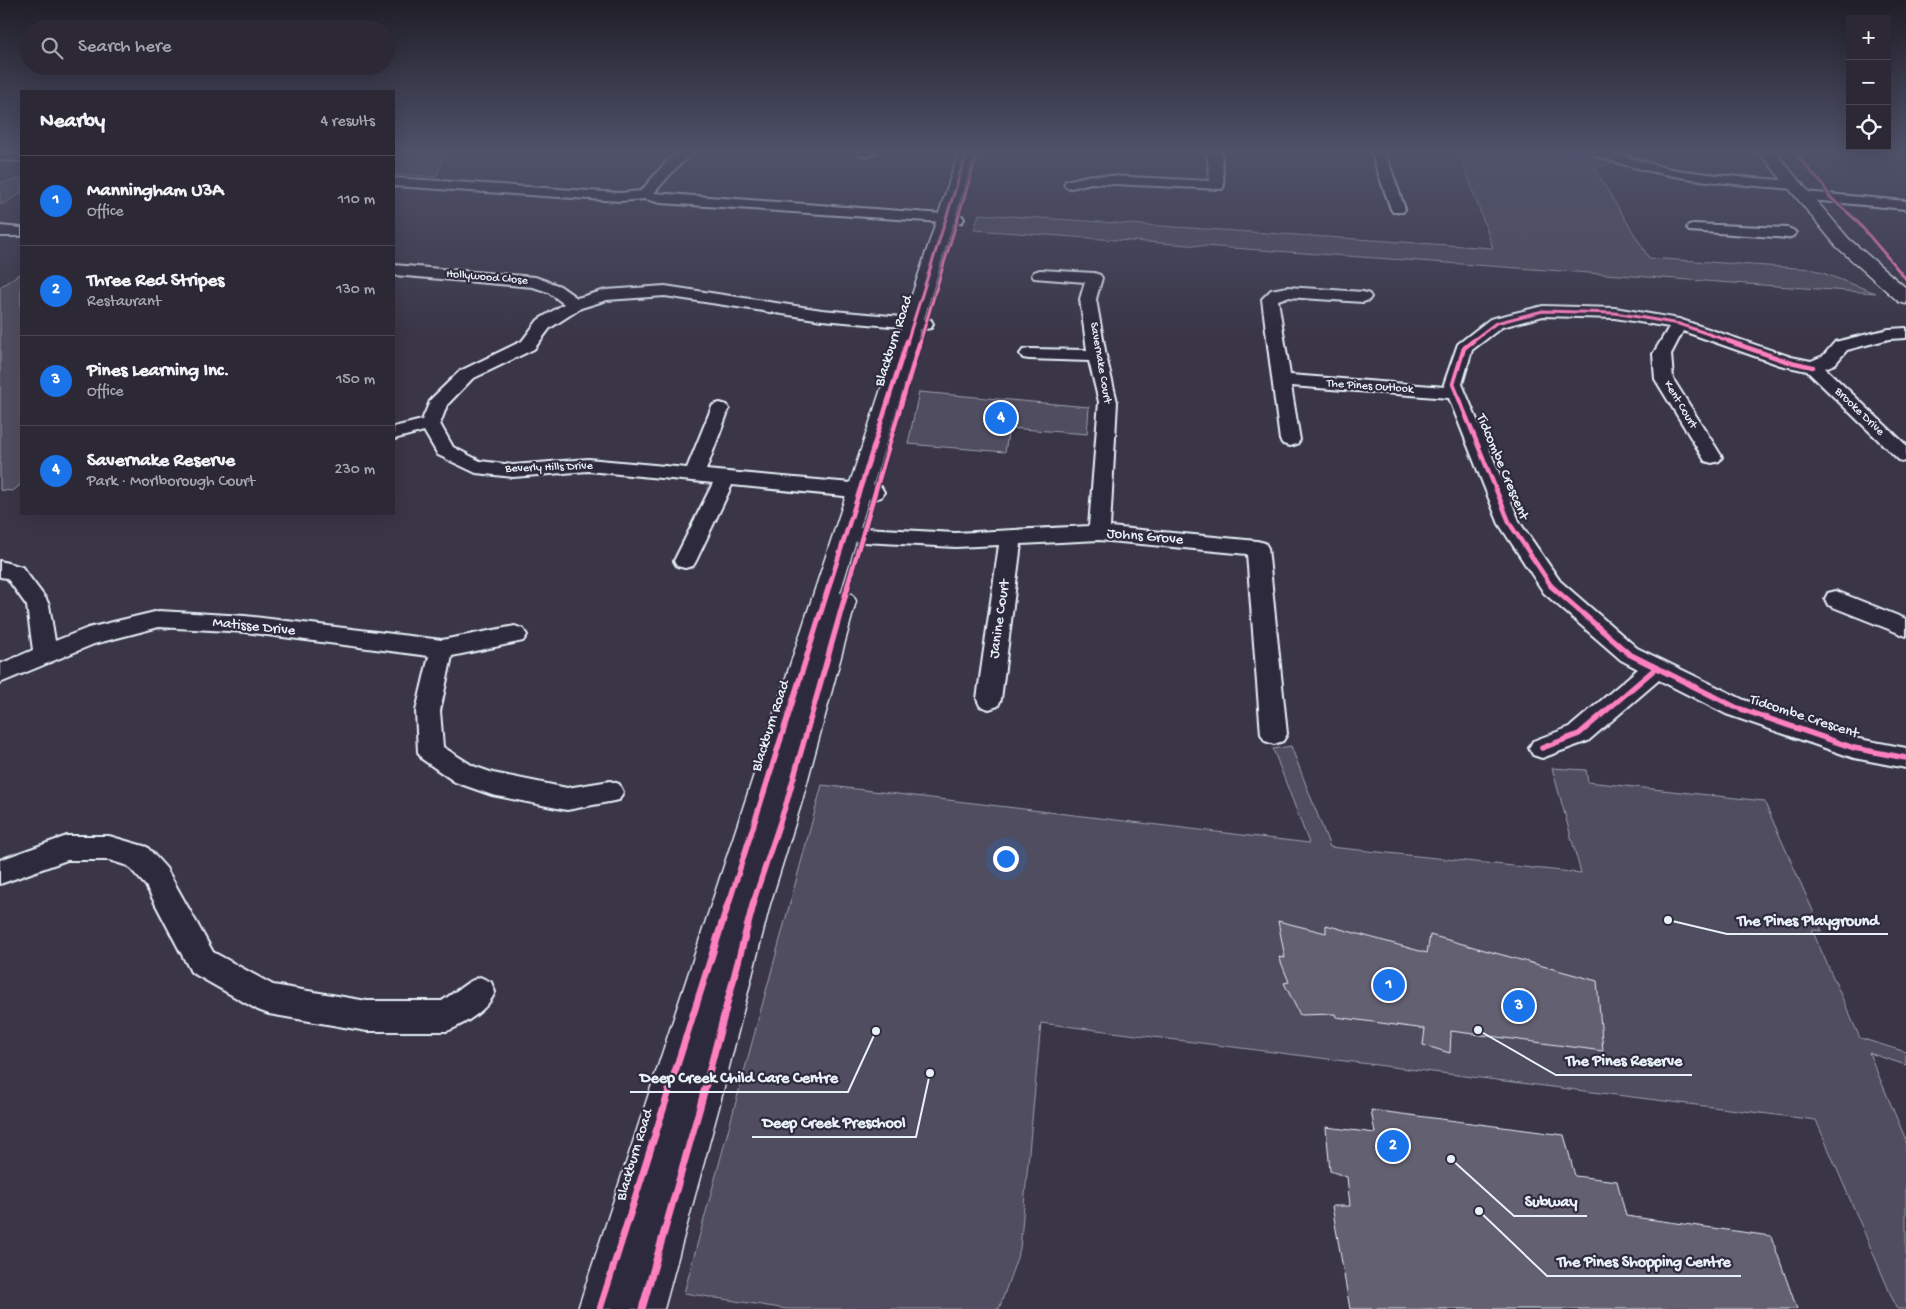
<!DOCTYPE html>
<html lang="en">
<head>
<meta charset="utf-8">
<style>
	:root { --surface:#2c2836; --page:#34303e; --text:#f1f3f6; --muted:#a6a6ad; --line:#484451; --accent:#1a73e8 }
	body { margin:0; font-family:"Gochi Hand",sans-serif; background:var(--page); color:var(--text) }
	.controls { position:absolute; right:15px; top:15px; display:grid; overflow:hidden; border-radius:0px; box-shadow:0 5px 20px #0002 }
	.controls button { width:45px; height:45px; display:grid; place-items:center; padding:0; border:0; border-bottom:1px solid var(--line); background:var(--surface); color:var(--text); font:25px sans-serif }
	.you { position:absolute; left:1005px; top:858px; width:18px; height:18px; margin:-12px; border:4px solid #fff; border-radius:50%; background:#1a73e8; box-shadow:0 0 0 8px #1a73e833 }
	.badge { display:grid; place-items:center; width:32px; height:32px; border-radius:50%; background:var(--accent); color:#fff; font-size:16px; font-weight:700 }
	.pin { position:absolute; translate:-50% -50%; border:2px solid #fff; box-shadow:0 1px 5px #0006 }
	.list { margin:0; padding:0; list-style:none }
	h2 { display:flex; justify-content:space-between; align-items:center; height:65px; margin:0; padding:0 20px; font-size:21px }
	h2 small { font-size:16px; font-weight:400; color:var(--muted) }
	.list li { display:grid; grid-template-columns:32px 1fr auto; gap:15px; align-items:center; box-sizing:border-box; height:90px; padding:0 20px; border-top:1px solid var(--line) }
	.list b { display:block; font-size:19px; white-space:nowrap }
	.list p { margin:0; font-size:16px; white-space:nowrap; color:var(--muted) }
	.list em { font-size:16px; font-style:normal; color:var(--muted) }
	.icon { flex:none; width:28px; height:28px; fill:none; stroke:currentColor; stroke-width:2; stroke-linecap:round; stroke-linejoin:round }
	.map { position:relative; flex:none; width:1906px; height:1309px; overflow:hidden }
	.search { position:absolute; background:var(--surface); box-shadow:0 5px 20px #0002; left:20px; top:20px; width:375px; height:55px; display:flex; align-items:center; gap:12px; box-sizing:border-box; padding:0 18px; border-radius:28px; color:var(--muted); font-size:19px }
	.panel { position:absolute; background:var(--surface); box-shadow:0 5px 20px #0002; left:20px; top:90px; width:375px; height:425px; border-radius:0px }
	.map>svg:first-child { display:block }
	.green { fill:#504e5f; stroke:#9ca0ac }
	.building { fill:#636171; stroke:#e8f1f8 }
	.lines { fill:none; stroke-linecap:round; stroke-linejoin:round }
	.minor-casing { stroke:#e8f1f8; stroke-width:4 }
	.major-casing { stroke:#e8f1f8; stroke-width:3 }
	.minor { fill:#2f2a3d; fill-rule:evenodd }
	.major { fill:#2f2a3d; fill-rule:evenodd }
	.cycleway-far3-casing { stroke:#2f2a3d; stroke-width:5 }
	.cycleway-far2-casing { stroke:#2f2a3d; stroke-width:7 }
	.cycleway-far1-casing { stroke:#2f2a3d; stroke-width:9 }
	.cycleway-casing { stroke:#2f2a3d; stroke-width:10 }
	.cycleway-far3 { stroke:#ff80c0; stroke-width:3 }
	.cycleway-far2 { stroke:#ff80c0; stroke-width:4.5 }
	.cycleway-far1 { stroke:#ff80c0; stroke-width:5.5 }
	.cycleway { stroke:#ff80c0; stroke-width:7 }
	.labels { text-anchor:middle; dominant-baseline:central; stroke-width:4.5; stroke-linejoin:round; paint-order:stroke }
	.far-street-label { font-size:12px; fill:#e8f1f8; stroke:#2f2a3d }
	.street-label { font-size:15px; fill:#e8f1f8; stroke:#2f2a3d }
	.leader { fill:none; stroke:#e8f1f8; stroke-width:2 }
	.callout-dot { fill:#e8f1f8; stroke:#2f2a3d; stroke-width:2 }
	.callout-label { font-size:16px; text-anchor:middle; font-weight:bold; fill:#e8f1f8; stroke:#2f2a3d; stroke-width:4.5; stroke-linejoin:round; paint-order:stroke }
</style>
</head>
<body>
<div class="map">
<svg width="1906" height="1309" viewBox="0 0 1906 1309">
	<rect width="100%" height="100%" fill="#3a3648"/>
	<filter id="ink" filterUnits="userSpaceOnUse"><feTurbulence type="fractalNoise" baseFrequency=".02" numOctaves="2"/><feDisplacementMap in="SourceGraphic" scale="10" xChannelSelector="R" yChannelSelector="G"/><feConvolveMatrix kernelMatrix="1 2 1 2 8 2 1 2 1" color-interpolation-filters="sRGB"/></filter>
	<g filter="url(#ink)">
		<!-- green -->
		<g class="green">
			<path d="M 394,152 L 445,152 L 437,177 L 394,174 Z"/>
			<path d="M 1459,152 L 1593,152 L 1617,162 L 1594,168 L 1649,258 L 1812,269 L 1876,293 L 974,230 L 979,214 L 1493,248 Z"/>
			<path d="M 21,178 L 21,193 L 3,204 L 0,204 L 0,183 Z"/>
			<path d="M 21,273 L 21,484 L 13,491 L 0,490 L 0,287 Z"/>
			<path d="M 919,392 L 1089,407 L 1087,434 L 1009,428 L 1005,452 L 908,444 Z"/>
			<path d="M 1291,746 L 1330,847 L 1581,873 L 1552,768 L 1586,770 L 1588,782 L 1764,801 L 1822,931 L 1812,930 L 1860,1038 L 1906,1052 L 1906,1065 L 1869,1053 L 1906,1140 L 1906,1309 L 1897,1309 L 1816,1120 L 1041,1023 L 1020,1249 L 999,1309 L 787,1309 L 684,1293 L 822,785 L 1309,843 L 1273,749 Z"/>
		</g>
		<!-- building -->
		<g class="building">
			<path d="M 1278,921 L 1326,933 L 1326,925 L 1427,953 L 1430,935 L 1597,981 L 1603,1051 L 1451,1031 L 1450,1053 L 1423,1045 L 1425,1029 L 1336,1017 L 1335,1014 L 1300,1015 L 1284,983 L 1289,982 L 1279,957 L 1285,958 Z"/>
			<path d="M 1371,1110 L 1564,1135 L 1575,1176 L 1617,1181 L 1626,1216 L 1771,1236 L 1797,1309 L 1350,1309 L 1332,1206 L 1350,1206 L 1347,1177 L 1330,1171 L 1326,1127 L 1375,1133 Z"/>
		</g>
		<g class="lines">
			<defs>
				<g id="minor">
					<path d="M 0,152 L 21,153 L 21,161 L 0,160 Z"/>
					<path d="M 679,152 L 694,152 L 676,168 L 654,193 L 957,215 L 962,216 L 964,219 L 962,222 L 957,223 L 661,203 L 645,199 L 620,201 L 394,186 L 394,178 L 620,193 L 641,191 L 666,162 Z"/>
					<path d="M 858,152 L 877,152 L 870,156 L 860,155 Z"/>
					<path d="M 1207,152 L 1221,152 L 1224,186 L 1222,189 L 1091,183 L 1071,188 L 1066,187 L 1064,184 L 1066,181 L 1091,175 L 1210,181 Z"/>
					<path d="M 1371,152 L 1385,152 L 1405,209 L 1403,212 L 1393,212 L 1391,209 Z"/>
					<path d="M 1593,152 C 1620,151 1646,164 1672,169 C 1713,176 1755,178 1796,181 L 1801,182 L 1803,185 L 1801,188 L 1796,189 C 1727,184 1660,179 1595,155 Z"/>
					<path d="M 1805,192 L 1906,201 L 1906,209 L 1800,199 L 1798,196 L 1800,193 Z"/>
					<path d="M 1694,224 L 1788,228 L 1793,230 L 1796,233 L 1793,236 L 1788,238 L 1689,231 L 1687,228 L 1689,225 Z"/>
					<path d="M 0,226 L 21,228 L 21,236 L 0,236 Z"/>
					<path d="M 394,265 L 535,277 L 560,286 L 577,298 L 606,290 L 665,286 L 822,310 L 925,319 L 931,320 L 933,324 L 931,328 L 925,329 L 822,320 L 665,296 L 607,300 L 581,308 L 550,328 L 534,349 L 472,379 L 447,405 L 440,424 L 453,447 L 480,461 L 513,465 L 588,459 L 687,468 L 711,409 L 713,405 L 720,403 L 727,405 L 729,409 L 706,470 L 874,485 L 881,487 L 884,492 L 881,497 L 874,499 L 732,485 L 696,561 L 693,566 L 685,568 L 677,566 L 674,561 L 713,483 L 588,471 L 513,477 L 476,473 L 438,455 L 424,431 L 394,439 L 394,427 L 422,420 L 431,399 L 460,371 L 522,341 L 538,320 L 564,304 L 548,292 L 533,287 L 394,275 Z"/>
					<path d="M 1040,270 L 1094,273 L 1100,275 L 1102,278 L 1096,299 L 1106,356 L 1117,402 L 1110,527 L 1257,541 L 1265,543 L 1268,548 L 1287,734 L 1283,741 L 1274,744 L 1265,741 L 1261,734 L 1247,554 L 1099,540 L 1021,544 L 1001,699 L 998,706 L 989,709 L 980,706 L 977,699 L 999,545 L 955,547 L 846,541 L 838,539 L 835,534 L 838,529 L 846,527 L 955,533 L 1089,526 L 1099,402 L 1089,361 L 1029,359 L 1023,358 L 1020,354 L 1023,350 L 1029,349 L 1087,350 L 1080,299 L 1085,282 L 1034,278 L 1032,275 L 1034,272 Z"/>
					<path d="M 1287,287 L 1363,292 L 1369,294 L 1371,297 L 1369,300 L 1363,302 L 1287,297 L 1278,300 L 1290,375 L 1445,387 L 1444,384 L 1458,344 L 1490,319 L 1543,306 L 1615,308 L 1679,319 L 1791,357 L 1811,361 L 1823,356 L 1835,342 L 1889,329 L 1906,328 L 1906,338 L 1889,339 L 1847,350 L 1835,364 L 1825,368 L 1906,445 L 1906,462 L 1899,460 L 1807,371 L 1780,365 L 1683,331 L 1671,354 L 1673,379 L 1722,457 L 1719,461 L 1712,463 L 1705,461 L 1655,379 L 1653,354 L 1669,327 L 1615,318 L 1543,316 L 1502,327 L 1472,350 L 1462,384 L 1520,523 L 1560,581 L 1637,648 L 1744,700 L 1854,738 L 1906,748 L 1906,768 L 1854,758 L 1726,714 L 1659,680 L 1588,741 L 1542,758 L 1533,755 L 1529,748 L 1533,741 L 1570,727 L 1638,669 L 1621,660 L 1544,593 L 1499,524 L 1449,398 L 1291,386 L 1300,440 L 1297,444 L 1290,446 L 1283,444 L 1280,440 L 1262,299 L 1271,290 Z"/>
					<path d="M 0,561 L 22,567 L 46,599 L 49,605 L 55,641 L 88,628 L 159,611 L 245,616 L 442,640 L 515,626 L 523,629 L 527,635 L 523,641 L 452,656 L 440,711 L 443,747 L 473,766 L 493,773 L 567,788 L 610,781 L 619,784 L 623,792 L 619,800 L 567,810 L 492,795 L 455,782 L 422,759 L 418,752 L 416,711 L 429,656 L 245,632 L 159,627 L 94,644 L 0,683 L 0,664 L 33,650 L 27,606 L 7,578 L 0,577 Z"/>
					<path d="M 1836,591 L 1906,619 L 1906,636 L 1828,605 L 1825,599 L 1828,593 Z"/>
					<path d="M 67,836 L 109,836 L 147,847 L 166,868 L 213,952 L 273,985 L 367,1001 L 442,1001 L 469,982 L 480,977 L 491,982 L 495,992 C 488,1010 465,1024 447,1031 L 367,1031 L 269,1014 L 258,1010 L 191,972 L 146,886 L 128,866 L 109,860 L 67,860 L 0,884 L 0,860 Z"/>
				</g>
				<g id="major">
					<path d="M 959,152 L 975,152 L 840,593 L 852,594 L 856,601 L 802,801 L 770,904 L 719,1107 L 664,1309 L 578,1309 Z"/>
					<path d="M 1759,152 L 1775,152 L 1849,239 L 1906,288 L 1906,304 L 1899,302 L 1837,247 Z"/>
				</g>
			</defs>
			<!-- minor casing -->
			<use href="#minor" class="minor-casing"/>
			<!-- major casing -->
			<use href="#major" class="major-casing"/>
			<!-- minor -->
			<use href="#minor" class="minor"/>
			<!-- major -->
			<use href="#major" class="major"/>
			<defs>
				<g id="cycleway-far3">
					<path d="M 1794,152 L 1823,185 L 1830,197 L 1855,219 L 1906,279"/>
					<path d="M 907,342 L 967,152"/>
					<path d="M 920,342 L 978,152"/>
					<path d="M 1471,342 L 1496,323 L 1543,311 L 1615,313 L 1679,324 L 1732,342"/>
				</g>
				<g id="cycleway-far2">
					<path d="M 1473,341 L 1464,348 L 1453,384 L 1510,524 L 1552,587"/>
					<path d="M 1728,341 L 1786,361 L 1813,367"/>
					<path d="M 829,587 L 907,341"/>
					<path d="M 847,587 L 920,341"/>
				</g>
				<g id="cycleway-far1">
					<path d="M 1551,586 L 1629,654 L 1735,707 L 1854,748 L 1906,758"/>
					<path d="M 1542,748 L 1579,734 L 1656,668"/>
					<path d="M 729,903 L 829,586"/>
					<path d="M 753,903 L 787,801 L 848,586"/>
				</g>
				<g id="cycleway">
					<path d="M 600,1309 L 729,901"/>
					<path d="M 642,1309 L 700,1107 L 754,901"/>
				</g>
			</defs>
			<!-- cycleway-far3 casing -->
			<use href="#cycleway-far3" class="cycleway-far3-casing"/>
			<!-- cycleway-far2 casing -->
			<use href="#cycleway-far2" class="cycleway-far2-casing"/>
			<!-- cycleway-far1 casing -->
			<use href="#cycleway-far1" class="cycleway-far1-casing"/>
			<!-- cycleway casing -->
			<use href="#cycleway" class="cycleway-casing"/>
			<!-- cycleway-far3 -->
			<use href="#cycleway-far3" class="cycleway-far3"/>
			<!-- cycleway-far2 -->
			<use href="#cycleway-far2" class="cycleway-far2"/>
			<!-- cycleway-far1 -->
			<use href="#cycleway-far1" class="cycleway-far1"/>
			<!-- cycleway -->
			<use href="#cycleway" class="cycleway"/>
		</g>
	</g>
	<!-- sky -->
	<linearGradient id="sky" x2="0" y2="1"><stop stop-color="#201e28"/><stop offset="0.45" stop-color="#4f526a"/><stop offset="1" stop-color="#4f526a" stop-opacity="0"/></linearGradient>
	<rect width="1906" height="335" fill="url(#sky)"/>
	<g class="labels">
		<!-- far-street labels -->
		<g class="far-street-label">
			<text transform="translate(487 278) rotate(5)">Hollywood Close</text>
			<text transform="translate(1100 363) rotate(80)">Savernake Court</text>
			<text transform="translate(1370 387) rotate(4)">The Pines Outlook</text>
			<text transform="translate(1680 405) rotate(59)">Kent Court</text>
			<text transform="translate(1859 412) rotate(44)">Brooke Drive</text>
			<text transform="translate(549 468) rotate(-2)">Beverly Hills Drive</text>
		</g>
		<!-- street labels -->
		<g class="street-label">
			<text transform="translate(894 341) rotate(-72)">Blackburn Road</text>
			<text transform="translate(1502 467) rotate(67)">Tidcombe Crescent</text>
			<text transform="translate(1145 537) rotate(5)">Johns Grove</text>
			<text transform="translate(1000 619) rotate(-82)">Janine Court</text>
			<text transform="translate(254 627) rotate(6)">Matisse Drive</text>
			<text transform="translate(1804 717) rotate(18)">Tidcombe Crescent</text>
			<text transform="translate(771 726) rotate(-72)">Blackburn Road</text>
			<text transform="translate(635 1155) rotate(-73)">Blackburn Road</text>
		</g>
	</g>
	<!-- callouts -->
	<path class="leader" d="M1668 920L1727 934H1888M1478 1030L1556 1075H1692M876 1031L848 1092H630M930 1073L916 1137H752M1451 1159L1514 1216H1587M1479 1211L1547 1276H1741"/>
	<g class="callout-dot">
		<circle cx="1668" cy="920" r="5"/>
		<circle cx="1478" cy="1030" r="5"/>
		<circle cx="876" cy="1031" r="5"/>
		<circle cx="930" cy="1073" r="5"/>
		<circle cx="1451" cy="1159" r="5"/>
		<circle cx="1479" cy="1211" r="5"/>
	</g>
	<g class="callout-label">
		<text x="1808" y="925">The Pines Playground</text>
		<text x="1624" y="1065">The Pines Reserve</text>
		<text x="739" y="1082">Deep Creek Child Care Centre</text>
		<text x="834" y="1127">Deep Creek Preschool</text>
		<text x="1551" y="1206">Subway</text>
		<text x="1644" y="1266">The Pines Shopping Centre</text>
	</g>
</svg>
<div class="controls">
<button>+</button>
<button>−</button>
<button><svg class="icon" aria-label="locate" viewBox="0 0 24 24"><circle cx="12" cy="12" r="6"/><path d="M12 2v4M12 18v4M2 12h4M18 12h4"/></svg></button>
</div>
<div class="you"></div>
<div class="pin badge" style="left:1389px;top:985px">1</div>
<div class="pin badge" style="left:1393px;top:1146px">2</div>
<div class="pin badge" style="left:1519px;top:1006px">3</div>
<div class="pin badge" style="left:1001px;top:418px">4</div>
<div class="search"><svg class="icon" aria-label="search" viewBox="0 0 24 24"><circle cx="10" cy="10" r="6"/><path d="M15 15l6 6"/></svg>Search here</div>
<section class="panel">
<h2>Nearby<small>4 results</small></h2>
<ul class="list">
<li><span class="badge">1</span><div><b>Manningham U3A</b><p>Office</p></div><em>110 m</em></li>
<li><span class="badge">2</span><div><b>Three Red Stripes</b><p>Restaurant</p></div><em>130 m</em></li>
<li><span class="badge">3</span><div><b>Pines Learning Inc.</b><p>Office</p></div><em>150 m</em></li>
<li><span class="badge">4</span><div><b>Savernake Reserve</b><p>Park · Morlborough Court</p></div><em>230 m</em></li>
</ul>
</section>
</div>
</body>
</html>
